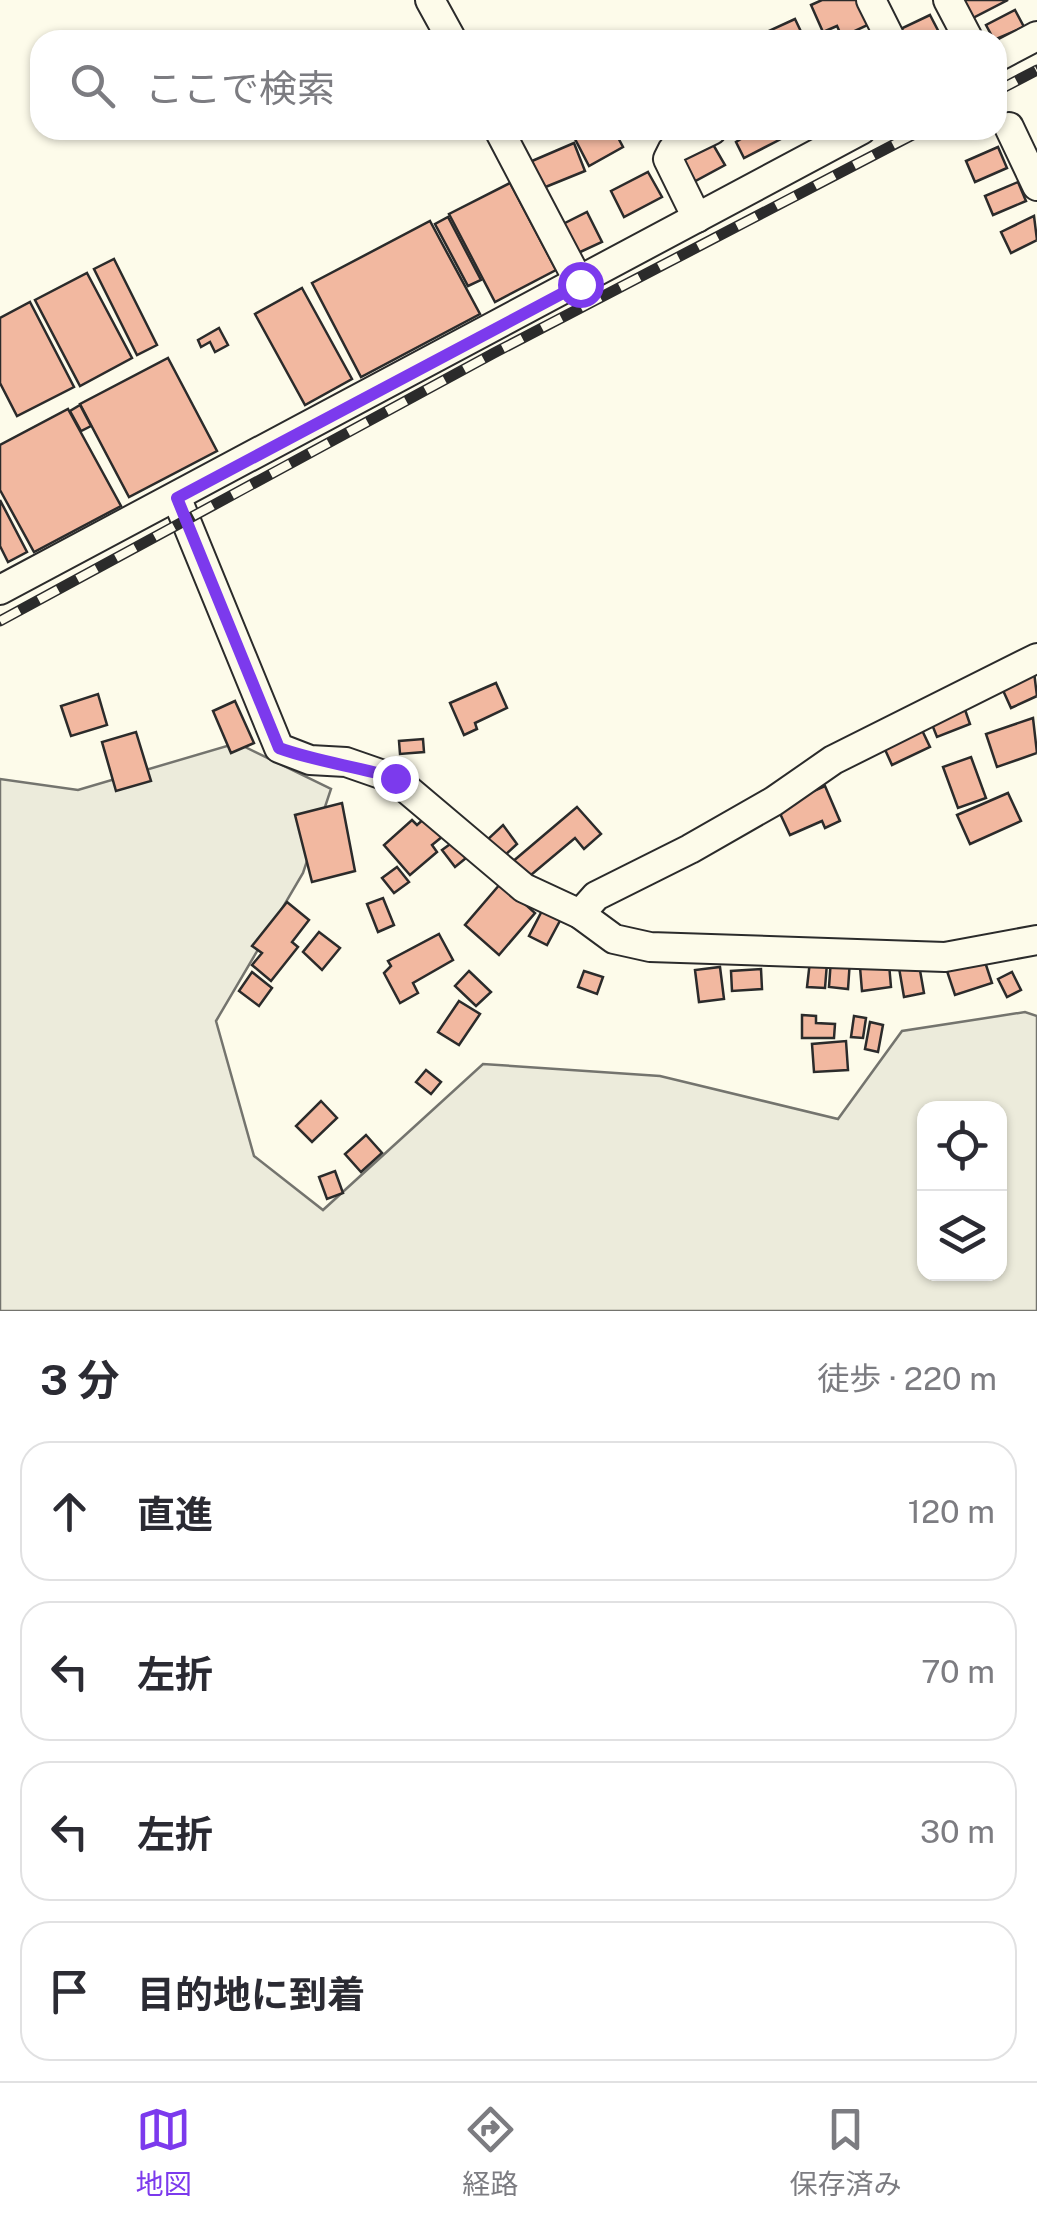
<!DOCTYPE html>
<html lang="ja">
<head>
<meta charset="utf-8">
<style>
	:root { --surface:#fff; --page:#f7f7f7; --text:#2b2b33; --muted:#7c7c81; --line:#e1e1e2; --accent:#7c3aed }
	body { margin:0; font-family:"Public Sans","Noto Sans JP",sans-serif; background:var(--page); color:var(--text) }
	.controls { position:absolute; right:30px; bottom:30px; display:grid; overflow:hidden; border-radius:20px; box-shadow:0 2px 8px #0004 }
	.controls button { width:90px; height:90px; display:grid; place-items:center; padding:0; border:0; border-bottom:2px solid var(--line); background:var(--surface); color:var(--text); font:50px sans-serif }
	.stop { position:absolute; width:30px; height:30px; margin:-22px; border:8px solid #7c3aed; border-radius:50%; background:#fff }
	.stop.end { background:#7c3aed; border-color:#fff; box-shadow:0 2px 10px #0008 }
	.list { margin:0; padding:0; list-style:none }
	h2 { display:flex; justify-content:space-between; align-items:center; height:130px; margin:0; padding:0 40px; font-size:42px }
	h2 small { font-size:32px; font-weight:400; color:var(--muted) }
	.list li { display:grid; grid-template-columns:65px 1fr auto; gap:30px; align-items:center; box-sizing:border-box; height:140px; margin:0 20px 20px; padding:0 20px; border:2px solid var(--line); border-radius:30px }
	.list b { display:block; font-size:38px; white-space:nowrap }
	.list em { font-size:32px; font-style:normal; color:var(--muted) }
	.icon { flex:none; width:55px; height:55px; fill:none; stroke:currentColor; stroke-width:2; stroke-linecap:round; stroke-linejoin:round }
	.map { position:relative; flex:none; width:1037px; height:1311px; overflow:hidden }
	.search { position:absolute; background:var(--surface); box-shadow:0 2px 8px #0004; left:30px; right:30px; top:30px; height:110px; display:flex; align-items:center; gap:25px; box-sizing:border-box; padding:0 35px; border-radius:30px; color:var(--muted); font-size:38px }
	.sheet { height:770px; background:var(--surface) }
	nav { display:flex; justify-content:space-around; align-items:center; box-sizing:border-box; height:140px; border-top:2px solid var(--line); background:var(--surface); font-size:28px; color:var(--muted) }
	nav a { display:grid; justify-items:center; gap:5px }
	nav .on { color:var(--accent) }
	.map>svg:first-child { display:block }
	.green { fill:#ecebdb; stroke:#74746e; stroke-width:2.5; fill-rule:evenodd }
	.building { fill:#f2b8a0; stroke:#2b2b2b; stroke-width:2.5 }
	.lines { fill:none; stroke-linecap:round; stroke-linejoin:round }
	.minor-casing { stroke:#2b2b2b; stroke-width:32 }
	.minor { stroke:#fdfbea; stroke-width:28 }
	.rail-casing { stroke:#2b2b2b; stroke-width:11 }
	.rail { stroke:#fdfbea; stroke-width:8; stroke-dasharray:22; stroke-linecap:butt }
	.route { stroke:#7c3aed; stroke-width:12 }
</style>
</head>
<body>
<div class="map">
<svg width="1037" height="1311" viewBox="0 0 1037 1311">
	<rect width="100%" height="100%" fill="#fdfbea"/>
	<!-- green -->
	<path class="green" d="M 237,743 L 331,789 L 303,873 L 216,1021 L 254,1156 L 323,1210 L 483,1064 L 660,1076 L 838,1119 L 902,1031 L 1025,1012 L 1037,1016 L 1037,1311 L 0,1311 L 0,779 L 78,790 ZM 924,1108 L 1000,1108 L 1000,1274 L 924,1274 Z"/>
	<!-- building -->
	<g class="building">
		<path d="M 822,0 L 862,0 L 872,23 L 842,37 L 837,26 L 823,32 L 811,5 Z"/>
		<path d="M 954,0 L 1008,0 L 965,22 Z"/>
		<path d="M 1015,10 L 1024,27 L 994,40 L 986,25 Z"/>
		<path d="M 930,15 L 943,40 L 898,40 L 894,32 Z"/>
		<path d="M 795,19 L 805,40 L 762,40 L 760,35 Z"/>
		<path d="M 588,130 L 614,130 L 623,147 L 589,166 L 574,137 Z"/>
		<path d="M 740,130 L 777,130 L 781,139 L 744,158 L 736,142 L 744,137 Z"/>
		<path d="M 711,141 L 725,165 L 688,185 L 675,161 Z"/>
		<path d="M 574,143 L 585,171 L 543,188 L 532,161 Z"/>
		<path d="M 998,147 L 1007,168 L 975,182 L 966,161 Z"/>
		<path d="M 648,172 L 662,197 L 624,217 L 611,191 Z"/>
		<path d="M 1018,182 L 1026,201 L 993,215 L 985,196 Z"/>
		<path d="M 510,183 L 556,270 L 495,302 L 449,214 Z"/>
		<path d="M 587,212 L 602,242 L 578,253 L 563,224 Z"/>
		<path d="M 1034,216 L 1037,240 L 1011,253 L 1001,232 Z"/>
		<path d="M 448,217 L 481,280 L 468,286 L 435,224 Z"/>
		<path d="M 430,221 L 480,314 L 361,377 L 312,283 Z"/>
		<path d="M 114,259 L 157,345 L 137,355 L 94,269 Z"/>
		<path d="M 87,273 L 132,358 L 80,386 L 35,300 Z"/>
		<path d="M 302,288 L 352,379 L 305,405 L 255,314 Z"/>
		<path d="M 30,302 L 74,387 L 17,416 L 0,383 L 0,318 Z"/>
		<path d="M 219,328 L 228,345 L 215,352 L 210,342 L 201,347 L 198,340 Z"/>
		<path d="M 168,358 L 217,451 L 129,497 L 80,404 Z"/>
		<path d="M 80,405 L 91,426 L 81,431 L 70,411 Z"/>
		<path d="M 68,409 L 121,506 L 34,552 L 0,490 L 0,445 Z"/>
		<path d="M 0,500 L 27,552 L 8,562 L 0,546 Z"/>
		<path d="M 1034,672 L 1037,696 L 1011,708 L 1001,686 Z"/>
		<path d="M 496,683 L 507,708 L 475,723 L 477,729 L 464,735 L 450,703 Z"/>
		<path d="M 98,694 L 107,725 L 71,736 L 61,706 Z"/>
		<path d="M 235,701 L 254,743 L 231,753 L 213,711 Z"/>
		<path d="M 963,704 L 970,724 L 937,737 L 929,717 Z"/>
		<path d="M 1033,718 L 1037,753 L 997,767 L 986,734 Z"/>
		<path d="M 920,726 L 930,747 L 892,765 L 882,743 Z"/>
		<path d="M 136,732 L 151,781 L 116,791 L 102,742 Z"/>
		<path d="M 423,739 L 424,752 L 400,754 L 399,741 Z"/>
		<path d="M 971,757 L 986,798 L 958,808 L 943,767 Z"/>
		<path d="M 825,786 L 840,821 L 825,828 L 822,821 L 790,835 L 777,807 Z"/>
		<path d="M 1008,793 L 1021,821 L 970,844 L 957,815 Z"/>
		<path d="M 342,803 L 355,871 L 312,882 L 295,815 Z"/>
		<path d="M 577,807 L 601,834 L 584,849 L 575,838 L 525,880 L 511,863 Z"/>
		<path d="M 426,817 L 443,836 L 432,845 L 437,852 L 410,875 L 384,845 L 412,820 L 417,825 Z"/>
		<path d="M 503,825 L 517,844 L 502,858 L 487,840 Z"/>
		<path d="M 453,842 L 466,858 L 455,867 L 442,850 Z"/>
		<path d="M 397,867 L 409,882 L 394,893 L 382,878 Z"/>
		<path d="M 501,883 L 535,913 L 499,955 L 465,925 Z"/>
		<path d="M 383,898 L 394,925 L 378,932 L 367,904 Z"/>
		<path d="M 287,902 L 309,920 L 292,942 L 298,947 L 271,981 L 252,965 L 262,953 L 252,946 Z"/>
		<path d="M 545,905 L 563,915 L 547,945 L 529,936 Z"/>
		<path d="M 319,932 L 340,948 L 322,970 L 303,952 Z"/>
		<path d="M 439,934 L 453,960 L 413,983 L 418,993 L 400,1003 L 384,973 L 391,966 L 388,961 Z"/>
		<path d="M 983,956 L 992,983 L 955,995 L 946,968 Z"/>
		<path d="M 831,959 L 850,960 L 848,989 L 829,987 Z"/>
		<path d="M 918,959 L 924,993 L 904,997 L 898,962 Z"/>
		<path d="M 810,961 L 827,963 L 825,988 L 807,987 Z"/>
		<path d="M 889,964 L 891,987 L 862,991 L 860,967 Z"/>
		<path d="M 720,967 L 724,999 L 699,1002 L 695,970 Z"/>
		<path d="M 761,969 L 762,989 L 732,991 L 731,971 Z"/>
		<path d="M 469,971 L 491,992 L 476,1006 L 455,986 Z"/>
		<path d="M 584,971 L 603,977 L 597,994 L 578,987 Z"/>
		<path d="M 252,972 L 272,988 L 259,1006 L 239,991 Z"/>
		<path d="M 1012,972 L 1021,990 L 1007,997 L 998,979 Z"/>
		<path d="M 459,1001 L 480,1014 L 459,1045 L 438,1032 Z"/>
		<path d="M 802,1015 L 816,1016 L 816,1023 L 835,1024 L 834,1038 L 802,1038 Z"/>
		<path d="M 854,1016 L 866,1018 L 863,1038 L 851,1037 Z"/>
		<path d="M 870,1022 L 883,1025 L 878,1052 L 865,1049 Z"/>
		<path d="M 846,1041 L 848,1070 L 814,1072 L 812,1044 Z"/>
		<path d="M 426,1070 L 441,1082 L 431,1094 L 416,1082 Z"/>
		<path d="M 321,1101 L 337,1118 L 312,1142 L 296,1126 Z"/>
		<path d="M 366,1135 L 382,1153 L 361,1172 L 345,1154 Z"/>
		<path d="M 335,1171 L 343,1193 L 327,1199 L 319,1177 Z"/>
	</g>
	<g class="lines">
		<defs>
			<g id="minor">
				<path d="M 430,0 L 452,40"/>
				<path d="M 871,0 L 891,40"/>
				<path d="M 948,0 L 969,40"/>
				<path d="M 997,57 L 1037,36"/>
				<path d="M 1009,127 L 1037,186"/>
				<path d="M 499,130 L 580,284"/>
				<path d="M 697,218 L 668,159 L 673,149 L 712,130"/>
				<path d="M 177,499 L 279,748 L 310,760 L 346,762 L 395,779 L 524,888 L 580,914 L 614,939 L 650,947 L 945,957 L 1037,940"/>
				<path d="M 0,590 L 861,130"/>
				<path d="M 580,914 L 596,896 L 690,849 L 774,801 L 833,760 L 1037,658"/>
			</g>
		</defs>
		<!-- minor casing -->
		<use href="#minor" class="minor-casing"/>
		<!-- minor -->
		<use href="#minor" class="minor"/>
		<defs>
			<g id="rail">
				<path d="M 997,91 L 1037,70"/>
				<path d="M 0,621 L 494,353 L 922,130"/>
			</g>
		</defs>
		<!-- rail casing -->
		<use href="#rail" class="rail-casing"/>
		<!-- rail -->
		<use href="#rail" class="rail"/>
	</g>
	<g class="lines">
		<!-- route -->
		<path class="route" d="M 395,778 C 356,766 317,762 279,748 L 177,498 L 580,284"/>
	</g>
</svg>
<div class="controls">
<button><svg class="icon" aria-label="locate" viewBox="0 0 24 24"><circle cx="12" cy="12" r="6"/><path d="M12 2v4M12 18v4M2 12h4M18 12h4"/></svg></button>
<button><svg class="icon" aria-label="layers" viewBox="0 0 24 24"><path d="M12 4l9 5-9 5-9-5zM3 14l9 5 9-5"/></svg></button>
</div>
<div class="stop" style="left:580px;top:284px"></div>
<div class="stop end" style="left:395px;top:778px"></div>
<div class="search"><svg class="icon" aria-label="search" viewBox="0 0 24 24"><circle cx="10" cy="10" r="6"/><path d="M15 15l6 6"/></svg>ここで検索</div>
</div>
<section class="sheet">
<h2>3 分<small>徒歩 · 220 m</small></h2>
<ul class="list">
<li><svg class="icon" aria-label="ahead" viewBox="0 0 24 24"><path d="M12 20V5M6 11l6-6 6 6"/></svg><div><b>直進</b></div><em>120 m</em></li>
<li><svg class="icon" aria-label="left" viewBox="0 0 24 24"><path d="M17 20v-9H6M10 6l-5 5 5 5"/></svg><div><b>左折</b></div><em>70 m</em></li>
<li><svg class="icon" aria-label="left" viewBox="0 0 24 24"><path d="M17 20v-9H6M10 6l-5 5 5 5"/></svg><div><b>左折</b></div><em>30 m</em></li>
<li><svg class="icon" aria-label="arrive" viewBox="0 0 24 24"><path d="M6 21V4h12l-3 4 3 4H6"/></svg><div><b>目的地に到着</b></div></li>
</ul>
</section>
<nav>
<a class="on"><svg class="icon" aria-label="map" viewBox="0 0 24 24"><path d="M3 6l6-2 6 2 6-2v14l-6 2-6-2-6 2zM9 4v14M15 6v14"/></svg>地図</a>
<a><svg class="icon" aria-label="directions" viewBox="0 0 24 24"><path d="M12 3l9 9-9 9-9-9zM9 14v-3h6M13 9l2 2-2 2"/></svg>経路</a>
<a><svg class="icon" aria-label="saved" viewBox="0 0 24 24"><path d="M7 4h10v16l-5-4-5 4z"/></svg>保存済み</a>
</nav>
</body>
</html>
